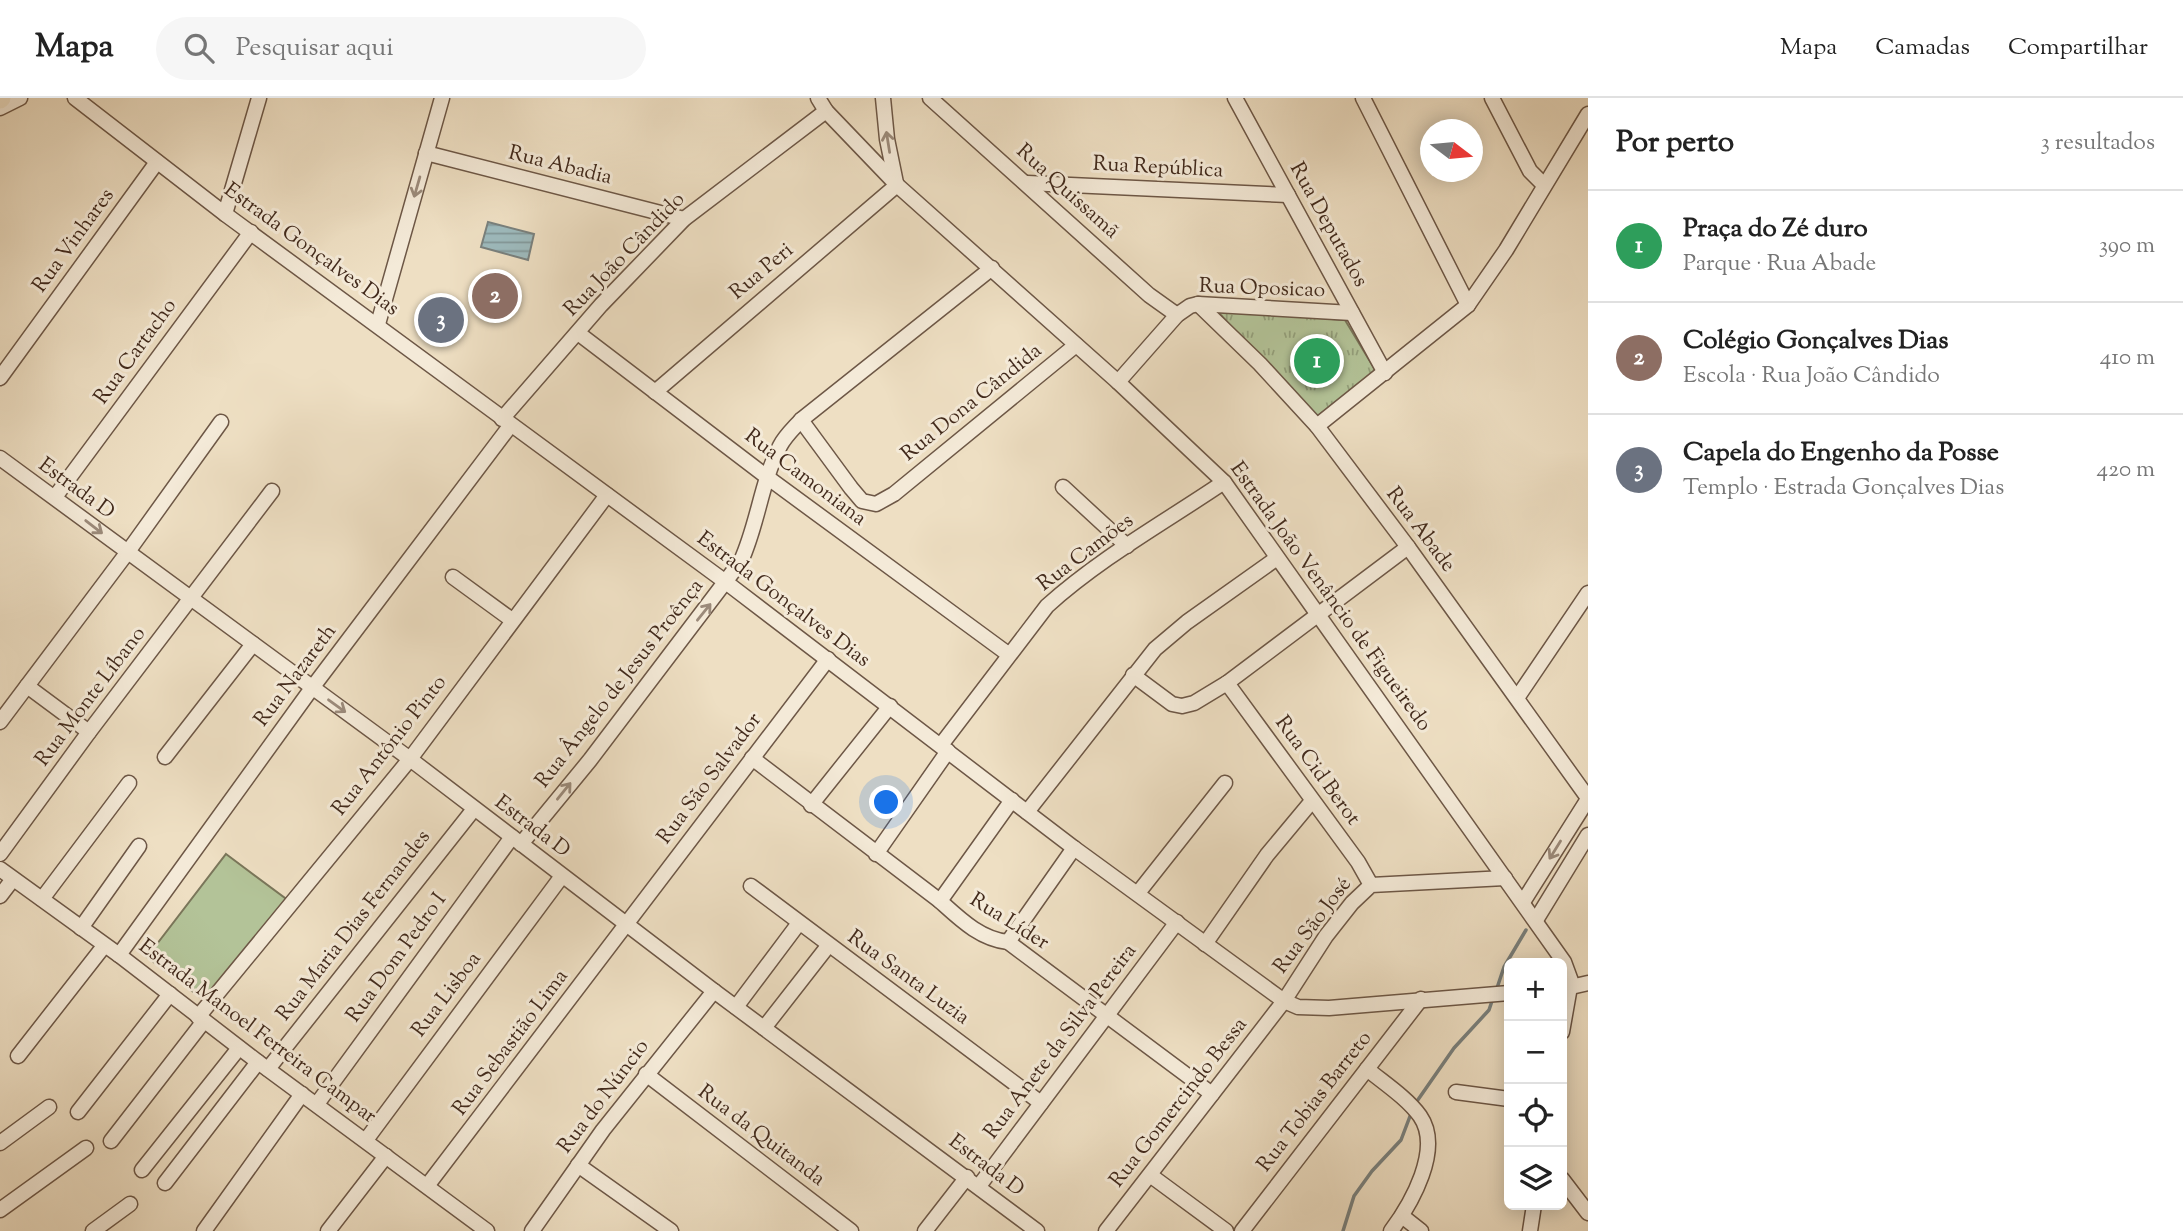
<!DOCTYPE html>
<html lang="pt">
<head>
<meta charset="utf-8">
<style>
	:root { --surface:#fff; --page:#f6f6f6; --text:#222; --muted:#767676; --line:#e0e0e0; --accent:#b45309 }
	body { margin:0; font-family:"Sorts Mill Goudy",serif; background:var(--page); color:var(--text) }
	.controls { position:absolute; right:21px; bottom:21px; display:grid; overflow:hidden; border-radius:10px; box-shadow:0 4px 18px #0003 }
	.controls button { width:63px; height:63px; display:grid; place-items:center; padding:0; border:0; border-bottom:2px solid var(--line); background:var(--surface); color:var(--text); font:35px sans-serif }
	.compass { position:absolute; left:1420px; top:21px; width:63px; height:63px; border-radius:50%; background:var(--surface); box-shadow:0 4px 18px #0003; rotate:106deg }
	.you { position:absolute; left:887px; top:705px; width:24px; height:24px; margin:-18px; border:5px solid #fff; border-radius:50%; background:#1a73e8; box-shadow:0 0 0 10px #1a73e833 }
	.badge { display:grid; place-items:center; width:46px; height:46px; border-radius:50%; background:var(--accent); color:#fff; font-size:23px; font-weight:700 }
	.pin { position:absolute; translate:-50% -50%; border:4px solid #fff; box-shadow:0 2px 7px #0006 }
	.list { margin:0; padding:0; list-style:none }
	h2 { display:flex; justify-content:space-between; align-items:center; height:91px; margin:0; padding:0 28px; font-size:30px }
	h2 small { font-size:23px; font-weight:400; color:var(--muted) }
	.list li { display:grid; grid-template-columns:46px 1fr auto; gap:21px; align-items:center; box-sizing:border-box; height:112px; padding:0 28px; border-top:2px solid var(--line) }
	.list b { display:block; font-size:26px; white-space:nowrap }
	.list p { margin:0; font-size:23px; white-space:nowrap; color:var(--muted) }
	.list em { font-size:23px; font-style:normal; color:var(--muted) }
	.icon { flex:none; width:38px; height:38px; fill:none; stroke:currentColor; stroke-width:2; stroke-linecap:round; stroke-linejoin:round }
	.map { position:relative; flex:none; width:1588px; height:1133px; overflow:hidden }
	header { display:flex; align-items:center; gap:42px; box-sizing:border-box; height:98px; padding:0 35px; background:var(--surface); border-bottom:2px solid var(--line) }
	header strong { font-size:33px }
	nav { display:flex; gap:38px; margin-inline-start:auto; font-size:24px }
	.search { width:490px; height:63px; background:var(--page); display:flex; align-items:center; gap:18px; box-sizing:border-box; padding:0 24px; border-radius:38px; color:var(--muted); font-size:26px }
	main { display:flex }
	aside { flex:1; background:var(--surface) }
	.map>svg:first-child { display:block }
	.grass { fill:url(#grass-tufts); stroke:#7a765a; stroke-width:2 }
	.pitch { fill:#b3c398; stroke:#7a765a; stroke-width:2 }
	.water { fill:url(#water-rules); stroke:#79807d; stroke-width:2 }
	.lines { fill:none; stroke-linecap:round; stroke-linejoin:round }
	.stream { stroke:#79807d; stroke-width:3.5 }
	.minor-casing { stroke:#6d5746; stroke-width:17 }
	.highway-casing { stroke:#422a1c; stroke-width:22 }
	.minor { stroke:#f4ead8; stroke-width:14 }
	.highway { stroke:#eedfc3; stroke-width:19 }
	.oneway { stroke:#9b8a7a }
	.labels { text-anchor:middle; dominant-baseline:central; stroke-width:6; stroke-linejoin:round; paint-order:stroke }
	.street-label { font-size:21px; fill:#422a1c; stroke:#f4ead8 }
</style>
</head>
<body>
<header>
<strong>Mapa</strong>
<div class="search"><svg class="icon" aria-label="search" viewBox="0 0 24 24"><circle cx="10" cy="10" r="6"/><path d="M15 15l6 6"/></svg>Pesquisar aqui</div>
<nav><a>Mapa</a><a>Camadas</a><a>Compartilhar</a></nav>
</header>
<main>
<div class="map">
<svg width="1588" height="1133" viewBox="0 0 1588 1133">
	<defs>
		<pattern id="grass-tufts" width="24" height="20" patternUnits="userSpaceOnUse" patternTransform="scale(1.75)"><rect width="24" height="20" fill="#b3c398"/><path d="M3 7l-1-3M5 7V3M7 7l1-3M15 17l-1-3M17 17v-4M19 17l1-3" fill="none" stroke="#939f7b"/></pattern>
		<pattern id="water-rules" width="6" height="5" patternUnits="userSpaceOnUse" patternTransform="scale(1.75)"><rect width="6" height="5" fill="#9dbabd"/><path d="M0 2.5h6" fill="none" stroke="#829799"/></pattern>
	</defs>
	<rect width="100%" height="100%" fill="#eedfc3"/>
	<filter id="stains"><feTurbulence type="fractalNoise" baseFrequency=".00286" numOctaves="4"/><feColorMatrix values="0 0 0 0 .2 0 0 0 0 .09 0 0 0 0 .02 0 0 0 .5 -.17"/></filter>
	<radialGradient id="worn" r=".72"><stop offset=".6" stop-color="#630" stop-opacity="0"/><stop offset="1" stop-color="#630" stop-opacity=".3"/></radialGradient>
	<!-- grass -->
	<path class="grass" d="M 1216,212 L 1345,222 L 1377,275 L 1316,319 Z"/>
	<!-- pitch -->
	<path class="pitch" d="M 226,756 L 289,803 L 208,905 L 147,859 Z"/>
	<!-- water -->
	<path class="water" d="M 488,124 L 534,136 L 528,162 L 481,149 Z"/>
	<g class="lines">
		<!-- stream -->
		<g class="stream">
			<path d="M 1496,893 L 1504,869 L 1526,832"/>
			<path d="M 1415,1006 L 1454,950 L 1489,912 L 1493,900"/>
			<path d="M 1343,1133 L 1354,1098 L 1372,1073 L 1401,1042 L 1412,1013"/>
		</g>
		<defs>
			<g id="minor">
				<path d="M 75,0 L 225,116 L 727,485 L 1074,750 L 1284,903 L 1298,909 L 1329,910 L 1509,895"/>
				<path d="M 818,0 L 826,13 L 897,87 L 1118,284 L 1224,384 L 1564,864 L 1571,883 L 1562,934"/>
				<path d="M 883,0 L 887,41 L 896,85"/>
				<path d="M 930,0 L 1149,197 L 1177,217"/>
				<path d="M 1235,0 L 1385,275"/>
				<path d="M 1363,0 L 1468,207"/>
				<path d="M 1492,0 L 1530,73 L 1544,87"/>
				<path d="M 0,10 L 20,0"/>
				<path d="M 426,55 L 684,121"/>
				<path d="M 1027,85 L 1288,97"/>
				<path d="M 225,116 L 259,0"/>
				<path d="M 1198,206 L 1260,266 L 1317,328 L 1408,449 L 1588,700"/>
				<path d="M 378,226 L 442,0"/>
				<path d="M 578,235 L 767,379 L 1008,556"/>
				<path d="M 0,280 L 157,64"/>
				<path d="M 1118,284 L 1177,217 L 1190,208 L 1198,206 L 1352,215"/>
				<path d="M 655,294 L 897,87"/>
				<path d="M 502,321 L 601,207 L 684,121 L 826,13"/>
				<path d="M 801,322 L 851,390 L 862,403 L 876,406 L 894,396 L 1076,247"/>
				<path d="M 1317,328 L 1468,207 L 1506,152 L 1588,16"/>
				<path d="M 0,360 L 410,661 L 714,893 L 1037,1133"/>
				<path d="M 1063,389 L 1127,448"/>
				<path d="M 55,399 L 251,134"/>
				<path d="M 453,479 L 512,522"/>
				<path d="M 1133,577 L 1172,606 L 1182,608 L 1194,605 L 1227,585 L 1408,449"/>
				<path d="M 1227,585 L 1358,764 L 1371,787"/>
				<path d="M 27,588 L 89,634"/>
				<path d="M 1517,600 L 1588,495"/>
				<path d="M 0,624 L 127,455 L 221,324"/>
				<path d="M 941,647 L 1047,508 C 1100,460 1165,424 1224,384"/>
				<path d="M 165,659 L 253,546"/>
				<path d="M 752,660 L 940,803 C 960,821 980,841 1008,844 L 1212,996"/>
				<path d="M 811,707 L 890,608"/>
				<path d="M 1027,714 L 1155,551 L 1187,524 L 1277,460"/>
				<path d="M 521,746 L 590,662 L 741,463 C 758,426 761,384 780,348 C 785,338 794,330 801,322 L 992,170"/>
				<path d="M 0,756 L 89,634 L 272,393"/>
				<path d="M 876,756 L 948,653"/>
				<path d="M 0,771 L 119,857 L 258,964 L 487,1133"/>
				<path d="M 751,788 L 1041,1005"/>
				<path d="M 1138,795 L 1225,685"/>
				<path d="M 0,798 L 13,781"/>
				<path d="M 42,801 L 129,685"/>
				<path d="M 940,803 L 1012,702"/>
				<path d="M 1523,804 L 1588,701"/>
				<path d="M 1536,822 L 1588,737"/>
				<path d="M 81,830 L 139,748"/>
				<path d="M 1008,844 L 1074,750"/>
				<path d="M 1205,846 L 1267,757 L 1312,703"/>
				<path d="M 119,857 L 312,590 L 510,328"/>
				<path d="M 1562,891 L 1588,885"/>
				<path d="M 736,909 L 799,825"/>
				<path d="M 198,919 L 410,661 L 607,397"/>
				<path d="M 764,930 L 828,848"/>
				<path d="M 18,958 L 104,848"/>
				<path d="M 268,971 L 474,711"/>
				<path d="M 1367,971 C 1384,985 1407,1000 1420,1018 C 1443,1051 1411,1106 1391,1133"/>
				<path d="M 646,976 L 851,1133"/>
				<path d="M 1456,994 L 1509,1001"/>
				<path d="M 317,1006 L 512,739"/>
				<path d="M 78,1014 L 170,896"/>
				<path d="M 366,1042 L 562,778"/>
				<path d="M 111,1043 L 204,923"/>
				<path d="M 0,1045 L 49,1009"/>
				<path d="M 578,1067 L 671,1133"/>
				<path d="M 142,1072 L 239,950"/>
				<path d="M 1150,1077 L 1226,1133"/>
				<path d="M 1562,1081 L 1588,1115"/>
				<path d="M 165,1085 L 258,964"/>
				<path d="M 427,1088 L 828,561"/>
				<path d="M 979,1088 L 1177,824"/>
				<path d="M 0,1112 L 86,1050"/>
				<path d="M 1402,1118 L 1421,1133"/>
				<path d="M 93,1133 L 130,1106"/>
				<path d="M 204,1133 L 302,996"/>
				<path d="M 328,1133 L 386,1058"/>
				<path d="M 532,1133 L 603,1032 L 714,893"/>
				<path d="M 925,1133 L 967,1079"/>
				<path d="M 1106,1133 L 1284,903 L 1326,838 L 1352,805 L 1371,787 L 1505,780"/>
				<path d="M 1242,1133 L 1421,901"/>
				<path d="M 1530,1133 L 1534,1107"/>
			</g>
			<path id="highway" d="M 0,1 L 1,0"/>
		</defs>
		<!-- minor casing -->
		<use href="#minor" class="minor-casing"/>
		<!-- highway casing -->
		<use href="#highway" class="highway-casing"/>
		<!-- minor -->
		<use href="#minor" class="minor"/>
		<!-- highway -->
		<use href="#highway" class="highway"/>
	</g>
	<!-- one-way arrows -->
	<defs><path id="oneway-shaft" d="M-6 0H5M1.5-3L5.5 0L1.5 3" fill="none" stroke-width="1.6" stroke-linecap="round" stroke-linejoin="round" transform="scale(1.75)"/></defs>
	<g class="oneway">
		<use href="#oneway-shaft" transform="translate(888 44) rotate(-99)"/>
		<use href="#oneway-shaft" transform="translate(417 89) rotate(106)"/>
		<use href="#oneway-shaft" transform="translate(94 429) rotate(38)"/>
		<use href="#oneway-shaft" transform="translate(704 514) rotate(-51)"/>
		<use href="#oneway-shaft" transform="translate(337 608) rotate(36)"/>
		<use href="#oneway-shaft" transform="translate(564 693) rotate(-51)"/>
		<use href="#oneway-shaft" transform="translate(1555 752) rotate(122)"/>
	</g>
	<g class="labels">
		<!-- street labels -->
		<g class="street-label">
			<text transform="translate(560 68) rotate(14)">Rua Abadia</text>
			<text transform="translate(1158 70) rotate(3)">Rua República</text>
			<text transform="translate(1067 94) rotate(42)">Rua Quissamã</text>
			<text transform="translate(1328 127) rotate(61)">Rua Deputados</text>
			<text transform="translate(74 143) rotate(-54)">Rua Vinhares</text>
			<text transform="translate(311 152) rotate(36)">Estrada Gonçalves Dias</text>
			<text transform="translate(625 157) rotate(-46)">Rua João Cândido</text>
			<text transform="translate(762 174) rotate(-40)">Rua Peri</text>
			<text transform="translate(1262 191) rotate(2)">Rua Oposicao</text>
			<text transform="translate(136 254) rotate(-54)">Rua Cartacho</text>
			<text transform="translate(972 305) rotate(-39)">Rua Dona Cândida</text>
			<text transform="translate(805 380) rotate(37)">Rua Camoniana</text>
			<text transform="translate(76 391) rotate(36)">Estrada D</text>
			<text transform="translate(1420 432) rotate(53)">Rua Abade</text>
			<text transform="translate(1086 455) rotate(-37)">Rua Camões</text>
			<text transform="translate(1330 499) rotate(54)">Estrada João Venâncio de Figueiredo</text>
			<text transform="translate(783 502) rotate(37)">Estrada Gonçalves Dias</text>
			<text transform="translate(296 578) rotate(-53)">Rua Nazareth</text>
			<text transform="translate(620 586) rotate(-52)">Rua Ângelo de Jesus Proênça</text>
			<text transform="translate(91 599) rotate(-53)">Rua Monte Líbano</text>
			<text transform="translate(390 648) rotate(-52)">Rua Antônio Pinto</text>
			<text transform="translate(1317 673) rotate(54)">Rua Cid Berot</text>
			<text transform="translate(710 681) rotate(-53)">Rua São Salvador</text>
			<text transform="translate(532 729) rotate(37)">Estrada D</text>
			<text transform="translate(1009 824) rotate(32)">Rua Líder</text>
			<text transform="translate(354 828) rotate(-52)">Rua Maria Dias Fernandes</text>
			<text transform="translate(1313 828) rotate(-53)">Rua São José</text>
			<text transform="translate(397 860) rotate(-54)">Rua Dom Pedro I</text>
			<text transform="translate(908 880) rotate(36)">Rua Santa Luzia</text>
			<text transform="translate(447 897) rotate(-53)">Rua Lisboa</text>
			<text transform="translate(257 934) rotate(37)">Estrada Manoel Ferreira Campar</text>
			<text transform="translate(1061 944) rotate(-53)">Rua Anete da Silva Pereira</text>
			<text transform="translate(511 945) rotate(-53)">Rua Sebastião Lima</text>
			<text transform="translate(604 999) rotate(-53)">Rua do Núncio</text>
			<text transform="translate(1315 1004) rotate(-52)">Rua Tobias Barreto</text>
			<text transform="translate(1179 1005) rotate(-52)">Rua Gomercindo Bessa</text>
			<text transform="translate(761 1038) rotate(37)">Rua da Quitanda</text>
			<text transform="translate(986 1068) rotate(37)">Estrada D</text>
		</g>
	</g>
	<rect width="100%" height="100%" filter="url(#stains)"/>
	<rect width="100%" height="100%" fill="url(#worn)"/>
</svg>
<div class="controls">
<button>+</button>
<button>−</button>
<button><svg class="icon" aria-label="locate" viewBox="0 0 24 24"><circle cx="12" cy="12" r="6"/><path d="M12 2v4M12 18v4M2 12h4M18 12h4"/></svg></button>
<button><svg class="icon" aria-label="layers" viewBox="0 0 24 24"><path d="M12 4l9 5-9 5-9-5zM3 14l9 5 9-5"/></svg></button>
</div>
<svg class="compass" viewBox="-18 -18 36 36"><path d="M0-13l5 13h-10z" fill="#e53935"/><path d="M0 13l5-13h-10z" fill="#767676"/></svg>
<div class="you"></div>
<div class="pin badge" style="left:1317px;top:263px;background:#2e9e5b">1</div>
<div class="pin badge" style="left:495px;top:198px;background:#8d6e63">2</div>
<div class="pin badge" style="left:441px;top:222px;background:#6b7280">3</div>
</div>
<aside>
<h2>Por perto<small>3 resultados</small></h2>
<ul class="list">
<li><span class="badge" style="background:#2e9e5b">1</span><div><b>Praça do Zé duro</b><p>Parque · Rua Abade</p></div><em>390 m</em></li>
<li><span class="badge" style="background:#8d6e63">2</span><div><b>Colégio Gonçalves Dias</b><p>Escola · Rua João Cândido</p></div><em>410 m</em></li>
<li><span class="badge" style="background:#6b7280">3</span><div><b>Capela do Engenho da Posse</b><p>Templo · Estrada Gonçalves Dias</p></div><em>420 m</em></li>
</ul>
</aside>
</main>
</body>
</html>
